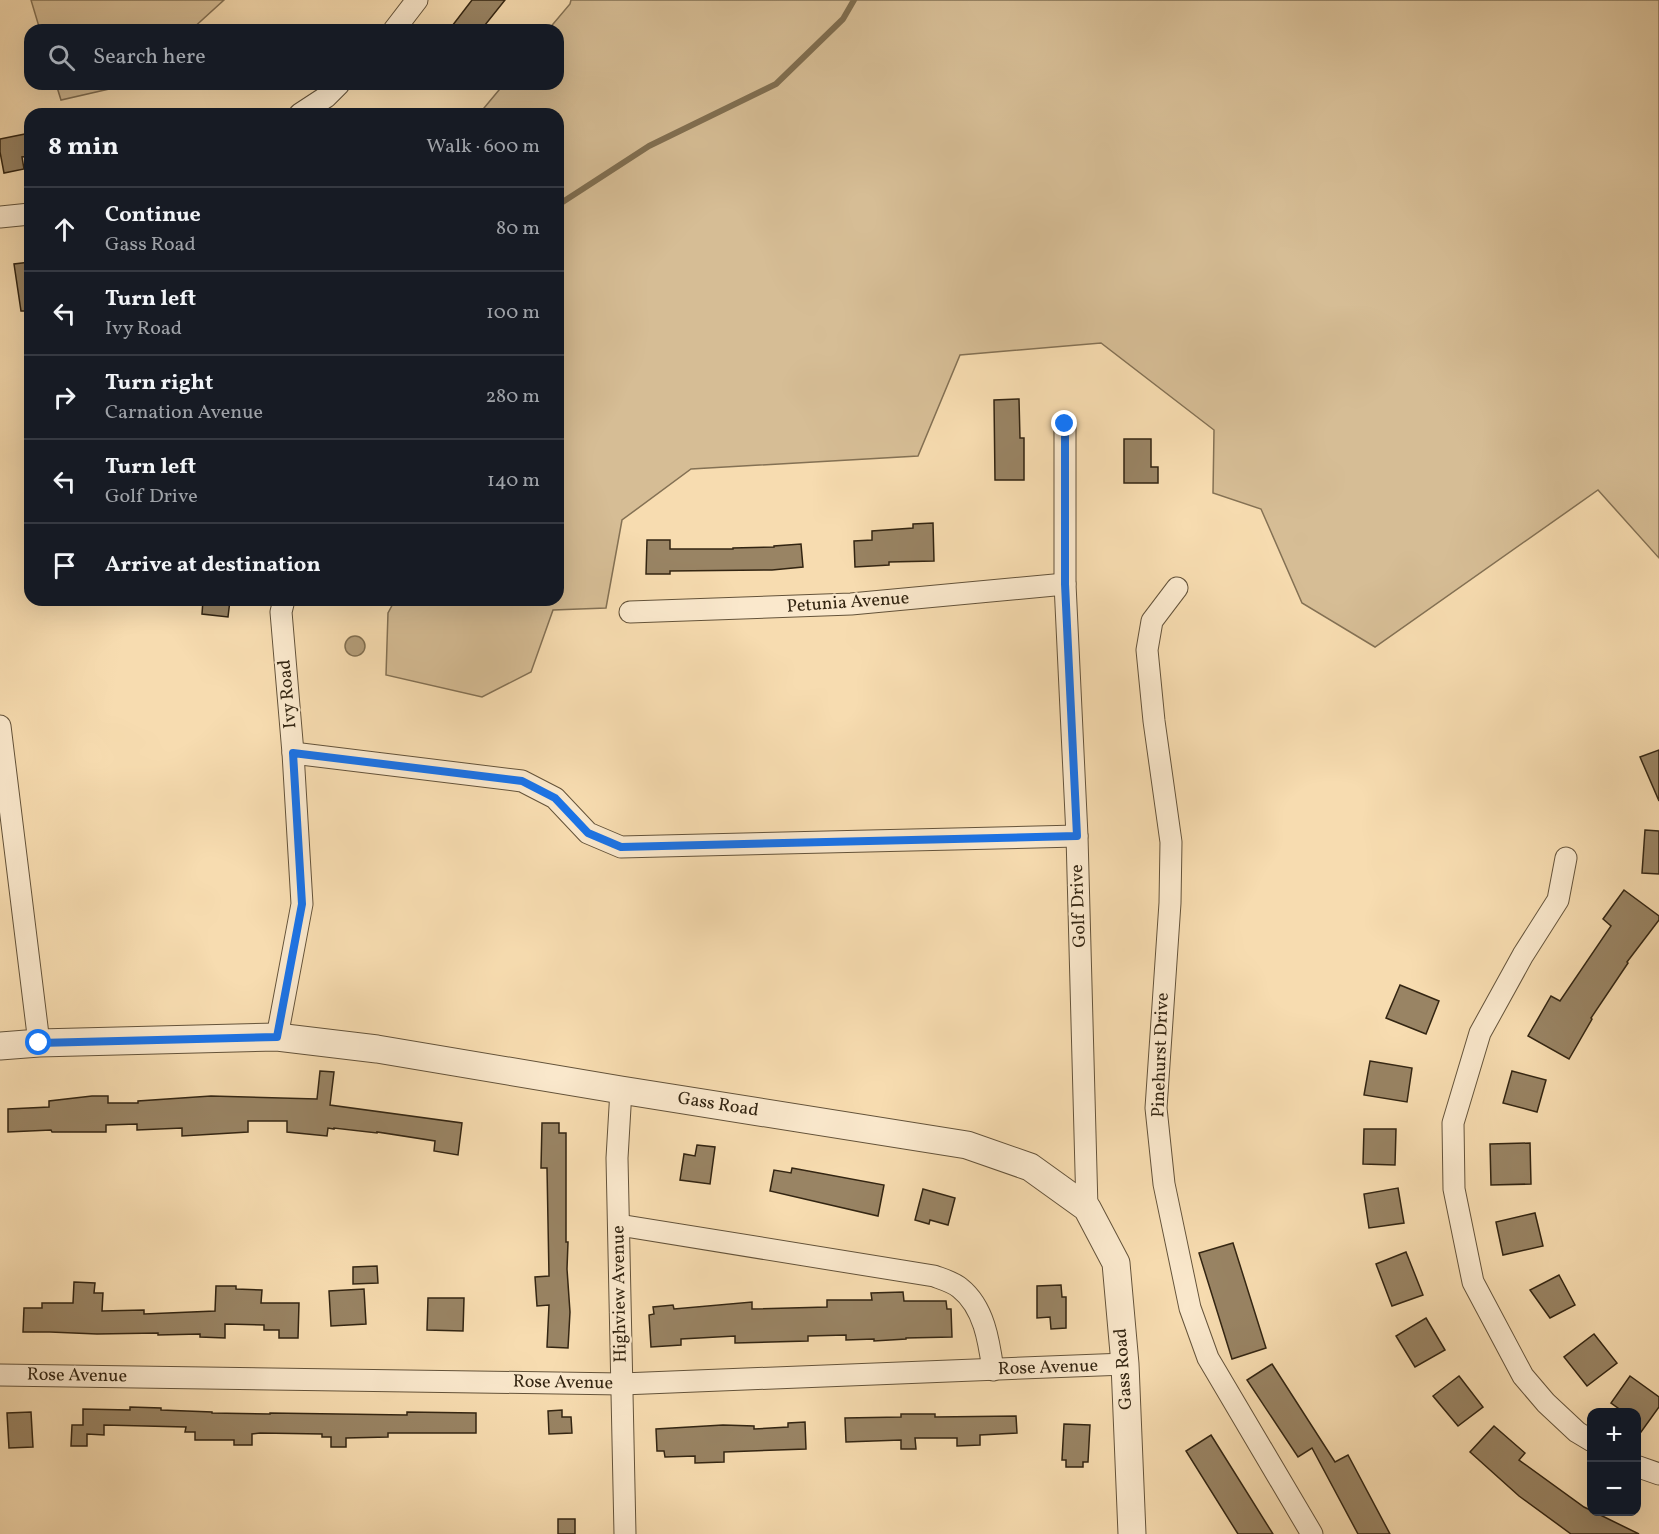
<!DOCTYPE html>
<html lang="en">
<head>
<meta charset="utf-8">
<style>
	:root { --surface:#171b24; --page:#242831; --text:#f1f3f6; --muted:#9ea1a6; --line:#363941 }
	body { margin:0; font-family:Vollkorn,serif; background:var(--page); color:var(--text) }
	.controls { position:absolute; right:18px; bottom:18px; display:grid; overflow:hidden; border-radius:12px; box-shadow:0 6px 24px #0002 }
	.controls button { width:54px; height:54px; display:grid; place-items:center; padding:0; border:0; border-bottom:2px solid var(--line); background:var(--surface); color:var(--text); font:30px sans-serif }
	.stop { position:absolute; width:18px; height:18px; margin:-14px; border:4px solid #1a73e8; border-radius:50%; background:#fff }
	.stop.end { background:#1a73e8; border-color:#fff; box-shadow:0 2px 6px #0008 }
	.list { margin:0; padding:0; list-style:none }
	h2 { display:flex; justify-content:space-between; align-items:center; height:78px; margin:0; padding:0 24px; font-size:26px }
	h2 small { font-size:20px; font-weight:400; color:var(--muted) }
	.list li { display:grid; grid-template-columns:39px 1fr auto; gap:18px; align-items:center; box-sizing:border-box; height:84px; padding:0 24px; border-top:2px solid var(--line) }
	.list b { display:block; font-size:22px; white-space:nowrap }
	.list p { margin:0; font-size:20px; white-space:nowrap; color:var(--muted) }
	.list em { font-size:20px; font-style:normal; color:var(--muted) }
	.icon { flex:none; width:33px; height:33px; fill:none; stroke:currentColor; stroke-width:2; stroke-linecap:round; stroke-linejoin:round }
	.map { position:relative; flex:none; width:1659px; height:1534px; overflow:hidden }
	.search { position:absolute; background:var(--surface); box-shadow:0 6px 24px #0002; left:24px; top:24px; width:540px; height:66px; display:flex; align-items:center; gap:15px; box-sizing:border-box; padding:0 21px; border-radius:18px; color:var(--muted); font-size:22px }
	.panel { position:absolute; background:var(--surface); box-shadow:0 6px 24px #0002; left:24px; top:108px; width:540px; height:498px; border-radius:18px }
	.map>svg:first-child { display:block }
	.green { fill:#d6bd95; stroke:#847154; stroke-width:1.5 }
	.water { fill:#b49e7a; stroke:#806e50; stroke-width:1.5 }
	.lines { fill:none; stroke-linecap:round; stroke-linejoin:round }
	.stream { stroke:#806e50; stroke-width:6 }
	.building { fill:#998464; stroke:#332512; stroke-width:1.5 }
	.minor-casing { stroke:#64533a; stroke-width:23 }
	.tertiary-casing { stroke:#64533a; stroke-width:29 }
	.minor { stroke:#fae8cc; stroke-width:21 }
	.tertiary { stroke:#fae8cc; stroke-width:27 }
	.route { stroke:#1a73e8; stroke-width:8 }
	.labels { text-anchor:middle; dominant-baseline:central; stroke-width:4.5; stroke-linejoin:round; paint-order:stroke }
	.street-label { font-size:18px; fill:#332512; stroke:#fae8cc }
</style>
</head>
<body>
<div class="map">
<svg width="1659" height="1534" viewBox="0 0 1659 1534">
	<rect width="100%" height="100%" fill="#f7dcb0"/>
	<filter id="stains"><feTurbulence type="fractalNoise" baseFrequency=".00333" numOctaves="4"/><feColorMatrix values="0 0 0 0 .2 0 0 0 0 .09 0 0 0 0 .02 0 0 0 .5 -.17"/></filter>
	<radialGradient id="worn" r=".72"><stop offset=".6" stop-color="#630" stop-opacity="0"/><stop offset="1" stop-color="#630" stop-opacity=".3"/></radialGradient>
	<!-- green -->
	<g class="green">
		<path d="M 31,0 L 224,0 L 191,30 L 40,30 Z"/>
		<path d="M 571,0 L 1659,0 L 1659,558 L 1598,490 L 1375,647 L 1302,603 L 1261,509 L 1213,493 L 1214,430 L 1101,343 L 960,355 L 918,456 L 691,469 L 622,520 L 606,608 L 553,610 L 531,672 L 482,697 L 386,675 L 388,613 L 395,600 L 558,600 L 558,114 L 479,114 L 504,84 L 558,84 L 558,30 L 548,30 L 570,4 Z"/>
		<path d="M 56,84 L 131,84 L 61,100 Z"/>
	</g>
	<!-- water -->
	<circle class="water" cx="355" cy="646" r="10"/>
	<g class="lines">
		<!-- stream -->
		<path class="stream" d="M 558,205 L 649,146 L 776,84 L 843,19 L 854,0"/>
	</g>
	<!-- building -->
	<g class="building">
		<path d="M 472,0 L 505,0 L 481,30 L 449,30 Z"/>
		<path d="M 30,133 L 30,156 L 22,157 L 24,169 L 4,173 L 0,152 L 0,139 Z"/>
		<path d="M 30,262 L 30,311 L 21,311 L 14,264 Z"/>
		<path d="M 1019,399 L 1020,438 L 1024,438 L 1024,480 L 995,480 L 994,400 Z"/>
		<path d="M 1124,439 L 1151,439 L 1151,467 L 1158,467 L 1158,483 L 1124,483 Z"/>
		<path d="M 933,523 L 934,561 L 889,562 L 889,565 L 855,567 L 854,541 L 872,540 L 872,531 L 913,528 L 913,524 Z"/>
		<path d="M 647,540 L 670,540 L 670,549 L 733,549 L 733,548 L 774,547 L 774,546 L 801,544 L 803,567 L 772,570 L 670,571 L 670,574 L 646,574 Z"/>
		<path d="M 203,600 L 230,600 L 228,617 L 202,614 Z"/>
		<path d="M 1659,750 L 1659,801 L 1640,757 Z"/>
		<path d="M 1645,830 L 1659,831 L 1659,874 L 1642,873 Z"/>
		<path d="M 1624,890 L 1659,916 L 1659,920 L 1627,962 L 1628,963 L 1591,1018 L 1592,1019 L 1569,1059 L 1528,1036 L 1551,996 L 1560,1001 L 1611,926 L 1603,919 Z"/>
		<path d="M 1400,985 L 1439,1001 L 1426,1034 L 1386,1018 Z"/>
		<path d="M 1370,1061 L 1412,1068 L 1407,1102 L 1364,1095 Z"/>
		<path d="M 320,1071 L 334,1072 L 330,1105 L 462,1123 L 458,1155 L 434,1151 L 435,1141 L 377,1132 L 377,1133 L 334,1128 L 334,1129 L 328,1128 L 327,1136 L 287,1132 L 287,1121 L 248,1121 L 248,1132 L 182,1136 L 182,1128 L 137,1130 L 137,1124 L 106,1125 L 106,1132 L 52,1132 L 51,1130 L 8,1132 L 8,1109 L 49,1107 L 49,1101 L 92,1096 L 108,1096 L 108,1103 L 138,1103 L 138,1101 L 211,1096 L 317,1099 Z"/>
		<path d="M 1512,1071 L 1546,1080 L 1537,1112 L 1503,1103 Z"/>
		<path d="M 542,1123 L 559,1123 L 559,1133 L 566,1133 L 566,1242 L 568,1242 L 567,1269 L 570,1312 L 568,1348 L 547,1347 L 549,1305 L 537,1306 L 535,1277 L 549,1276 L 547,1168 L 541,1168 Z"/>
		<path d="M 1364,1129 L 1396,1129 L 1395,1165 L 1363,1164 Z"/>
		<path d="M 1530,1143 L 1531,1184 L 1491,1185 L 1490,1144 Z"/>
		<path d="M 697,1145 L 715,1147 L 710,1184 L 680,1180 L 684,1154 L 695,1156 Z"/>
		<path d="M 792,1168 L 884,1185 L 878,1216 L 770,1191 L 774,1170 L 791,1173 Z"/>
		<path d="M 1398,1188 L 1404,1223 L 1369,1228 L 1364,1194 Z"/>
		<path d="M 923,1189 L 955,1198 L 948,1225 L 930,1220 L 929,1224 L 915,1220 Z"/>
		<path d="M 1535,1213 L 1543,1246 L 1503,1255 L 1496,1222 Z"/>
		<path d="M 1233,1243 L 1266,1348 L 1232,1359 L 1199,1253 Z"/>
		<path d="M 1406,1252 L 1423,1295 L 1392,1306 L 1376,1264 Z"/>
		<path d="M 377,1266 L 378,1283 L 353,1284 L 353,1267 Z"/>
		<path d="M 1559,1275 L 1575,1305 L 1550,1318 L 1530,1290 Z"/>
		<path d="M 74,1282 L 95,1283 L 94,1293 L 103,1293 L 102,1311 L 144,1310 L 144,1314 L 215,1311 L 216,1286 L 236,1286 L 236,1289 L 262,1290 L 261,1303 L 299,1303 L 298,1338 L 279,1338 L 279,1330 L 264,1330 L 264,1325 L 225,1324 L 225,1338 L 200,1337 L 200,1334 L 158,1335 L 158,1333 L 97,1334 L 50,1332 L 23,1332 L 24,1308 L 42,1308 L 42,1303 L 73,1303 Z"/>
		<path d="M 1061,1285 L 1062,1297 L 1066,1297 L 1066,1328 L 1051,1329 L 1050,1317 L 1037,1318 L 1037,1286 Z"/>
		<path d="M 364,1289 L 366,1324 L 331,1326 L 329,1291 Z"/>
		<path d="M 903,1292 L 904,1301 L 946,1301 L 947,1309 L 951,1309 L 952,1337 L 906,1338 L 906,1339 L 874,1341 L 874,1339 L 846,1340 L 846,1335 L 808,1336 L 808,1341 L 735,1343 L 735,1336 L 681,1339 L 681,1345 L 651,1347 L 649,1315 L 654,1314 L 653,1307 L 673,1305 L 674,1309 L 752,1302 L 752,1309 L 827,1307 L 827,1300 L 872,1300 L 871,1293 Z"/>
		<path d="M 428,1298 L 464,1298 L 463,1331 L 427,1330 Z"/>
		<path d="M 1426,1318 L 1445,1350 L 1415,1367 L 1396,1336 Z"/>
		<path d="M 1594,1334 L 1617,1363 L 1587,1386 L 1564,1357 Z"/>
		<path d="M 1272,1364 L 1335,1462 L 1348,1455 L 1390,1534 L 1358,1534 L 1312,1448 L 1298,1457 L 1247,1380 Z"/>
		<path d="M 1459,1376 L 1483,1407 L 1458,1426 L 1433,1396 Z"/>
		<path d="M 1630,1376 L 1659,1397 L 1659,1407 L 1636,1439 L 1636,1413 L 1625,1413 L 1611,1403 Z"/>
		<path d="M 130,1407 L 161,1408 L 161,1410 L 212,1412 L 212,1413 L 270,1414 L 270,1413 L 407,1415 L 407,1412 L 476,1413 L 476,1433 L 388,1433 L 388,1437 L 346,1438 L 346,1447 L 331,1447 L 331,1437 L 322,1437 L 322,1434 L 260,1433 L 252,1434 L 252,1445 L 234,1445 L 234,1440 L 195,1440 L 195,1432 L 185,1432 L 186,1427 L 104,1425 L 104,1435 L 87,1434 L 87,1446 L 71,1446 L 72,1425 L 83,1425 L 83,1409 L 130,1410 Z"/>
		<path d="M 562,1410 L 562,1417 L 571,1417 L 572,1433 L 549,1434 L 548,1411 Z"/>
		<path d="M 31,1412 L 33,1447 L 9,1448 L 7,1413 Z"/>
		<path d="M 901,1414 L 935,1414 L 935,1417 L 1016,1416 L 1017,1433 L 980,1435 L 980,1445 L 957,1446 L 957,1438 L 915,1438 L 916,1449 L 901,1449 L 901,1440 L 846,1442 L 845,1418 L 901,1417 Z"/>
		<path d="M 805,1422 L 806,1449 L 724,1452 L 724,1462 L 695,1463 L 695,1456 L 665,1457 L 664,1451 L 657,1451 L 656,1429 L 723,1425 L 754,1426 L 754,1429 L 788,1427 L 788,1423 Z"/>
		<path d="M 1064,1424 L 1090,1425 L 1088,1462 L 1083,1462 L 1083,1467 L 1066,1467 L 1066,1460 L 1062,1460 Z"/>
		<path d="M 1494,1426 L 1525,1453 L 1519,1460 L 1584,1507 L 1639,1534 L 1571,1534 L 1519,1496 L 1470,1452 Z"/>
		<path d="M 1211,1435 L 1273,1534 L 1238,1534 L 1186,1451 Z"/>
		<rect x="558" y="1519" width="17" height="15"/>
	</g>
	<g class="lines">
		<defs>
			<g id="minor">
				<path d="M 394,30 L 417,0"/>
				<path d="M 300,114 L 326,97 L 339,84"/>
				<path d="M 0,217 L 30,214"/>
				<path d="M 1065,424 L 1065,584 L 1077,836 L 1087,1208"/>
				<path d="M 1177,588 L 1152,621 L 1147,650 L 1154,721 L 1171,842 L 1170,903 L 1156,1108 L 1164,1184 L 1190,1308 L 1208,1358 L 1312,1534"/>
				<path d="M 630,612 L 851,604 L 1065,584"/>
				<path d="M 0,726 L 39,1043"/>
				<path d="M 293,753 L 522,781 L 555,798 L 588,833 L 621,847 L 1077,836"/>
				<path d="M 1566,858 L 1558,900 L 1523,955 L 1480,1033 L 1453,1123 L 1454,1189 L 1473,1282 L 1523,1376 L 1546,1403 L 1577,1432 L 1592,1441"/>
				<path d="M 277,1037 L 302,904 L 293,753 L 281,612 L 284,600"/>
				<path d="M 621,1090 L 617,1158 L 625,1534"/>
				<path d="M 619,1225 L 934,1276 C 942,1279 953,1282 960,1288 C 984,1307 989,1341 993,1370"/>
				<path d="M 0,1375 L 622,1384 L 1125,1364"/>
				<path d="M 1636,1466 L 1659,1474"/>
			</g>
			<path id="tertiary" d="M 0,1046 L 39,1043 L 277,1037 L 377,1049 L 621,1090 L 967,1145 L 1030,1167 L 1087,1208 L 1116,1263 L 1125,1364 L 1132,1534"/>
		</defs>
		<!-- minor casing -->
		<use href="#minor" class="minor-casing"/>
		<!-- tertiary casing -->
		<use href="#tertiary" class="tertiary-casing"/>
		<!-- minor -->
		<use href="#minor" class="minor"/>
		<!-- tertiary -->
		<use href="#tertiary" class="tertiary"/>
	</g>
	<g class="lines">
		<!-- route -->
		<path class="route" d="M 39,1043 L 277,1037 L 302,904 L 293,753 L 522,781 L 555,798 L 588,833 L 621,847 L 1077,836 L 1065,584 L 1065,424"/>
	</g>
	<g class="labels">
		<!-- street labels -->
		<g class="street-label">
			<text transform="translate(848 603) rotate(-4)">Petunia Avenue</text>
			<text transform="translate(288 694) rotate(-95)">Ivy Road</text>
			<text transform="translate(1079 906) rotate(-92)">Golf Drive</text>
			<text transform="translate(1161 1055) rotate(-88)">Pinehurst Drive</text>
			<text transform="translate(718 1105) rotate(9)">Gass Road</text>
			<text transform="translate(620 1294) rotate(-91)">Highview Avenue</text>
			<text transform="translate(1048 1368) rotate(-2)">Rose Avenue</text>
			<text transform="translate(1124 1369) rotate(-94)">Gass Road</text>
			<text transform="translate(77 1376) rotate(1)">Rose Avenue</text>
			<text transform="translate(563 1383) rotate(1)">Rose Avenue</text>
		</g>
	</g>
	<rect width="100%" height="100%" filter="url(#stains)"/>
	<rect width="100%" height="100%" fill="url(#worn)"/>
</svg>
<div class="controls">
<button>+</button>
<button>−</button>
</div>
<div class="stop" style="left:39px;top:1043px"></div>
<div class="stop end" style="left:1065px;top:424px"></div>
<div class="search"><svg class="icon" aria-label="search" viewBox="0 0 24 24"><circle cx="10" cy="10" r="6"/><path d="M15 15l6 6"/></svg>Search here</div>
<section class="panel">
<h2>8 min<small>Walk · 600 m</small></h2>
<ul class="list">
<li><svg class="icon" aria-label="ahead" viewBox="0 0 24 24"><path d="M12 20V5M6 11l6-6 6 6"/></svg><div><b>Continue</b><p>Gass Road</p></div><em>80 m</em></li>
<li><svg class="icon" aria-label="left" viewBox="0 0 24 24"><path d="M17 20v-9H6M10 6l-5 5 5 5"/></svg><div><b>Turn left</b><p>Ivy Road</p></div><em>100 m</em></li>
<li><svg class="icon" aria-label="right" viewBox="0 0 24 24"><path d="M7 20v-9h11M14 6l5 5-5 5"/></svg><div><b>Turn right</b><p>Carnation Avenue</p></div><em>280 m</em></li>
<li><svg class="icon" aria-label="left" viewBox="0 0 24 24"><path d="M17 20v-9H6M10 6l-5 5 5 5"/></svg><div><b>Turn left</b><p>Golf Drive</p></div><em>140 m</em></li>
<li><svg class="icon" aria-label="arrive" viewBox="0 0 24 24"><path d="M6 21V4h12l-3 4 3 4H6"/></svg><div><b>Arrive at destination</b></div></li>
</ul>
</section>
</div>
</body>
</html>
